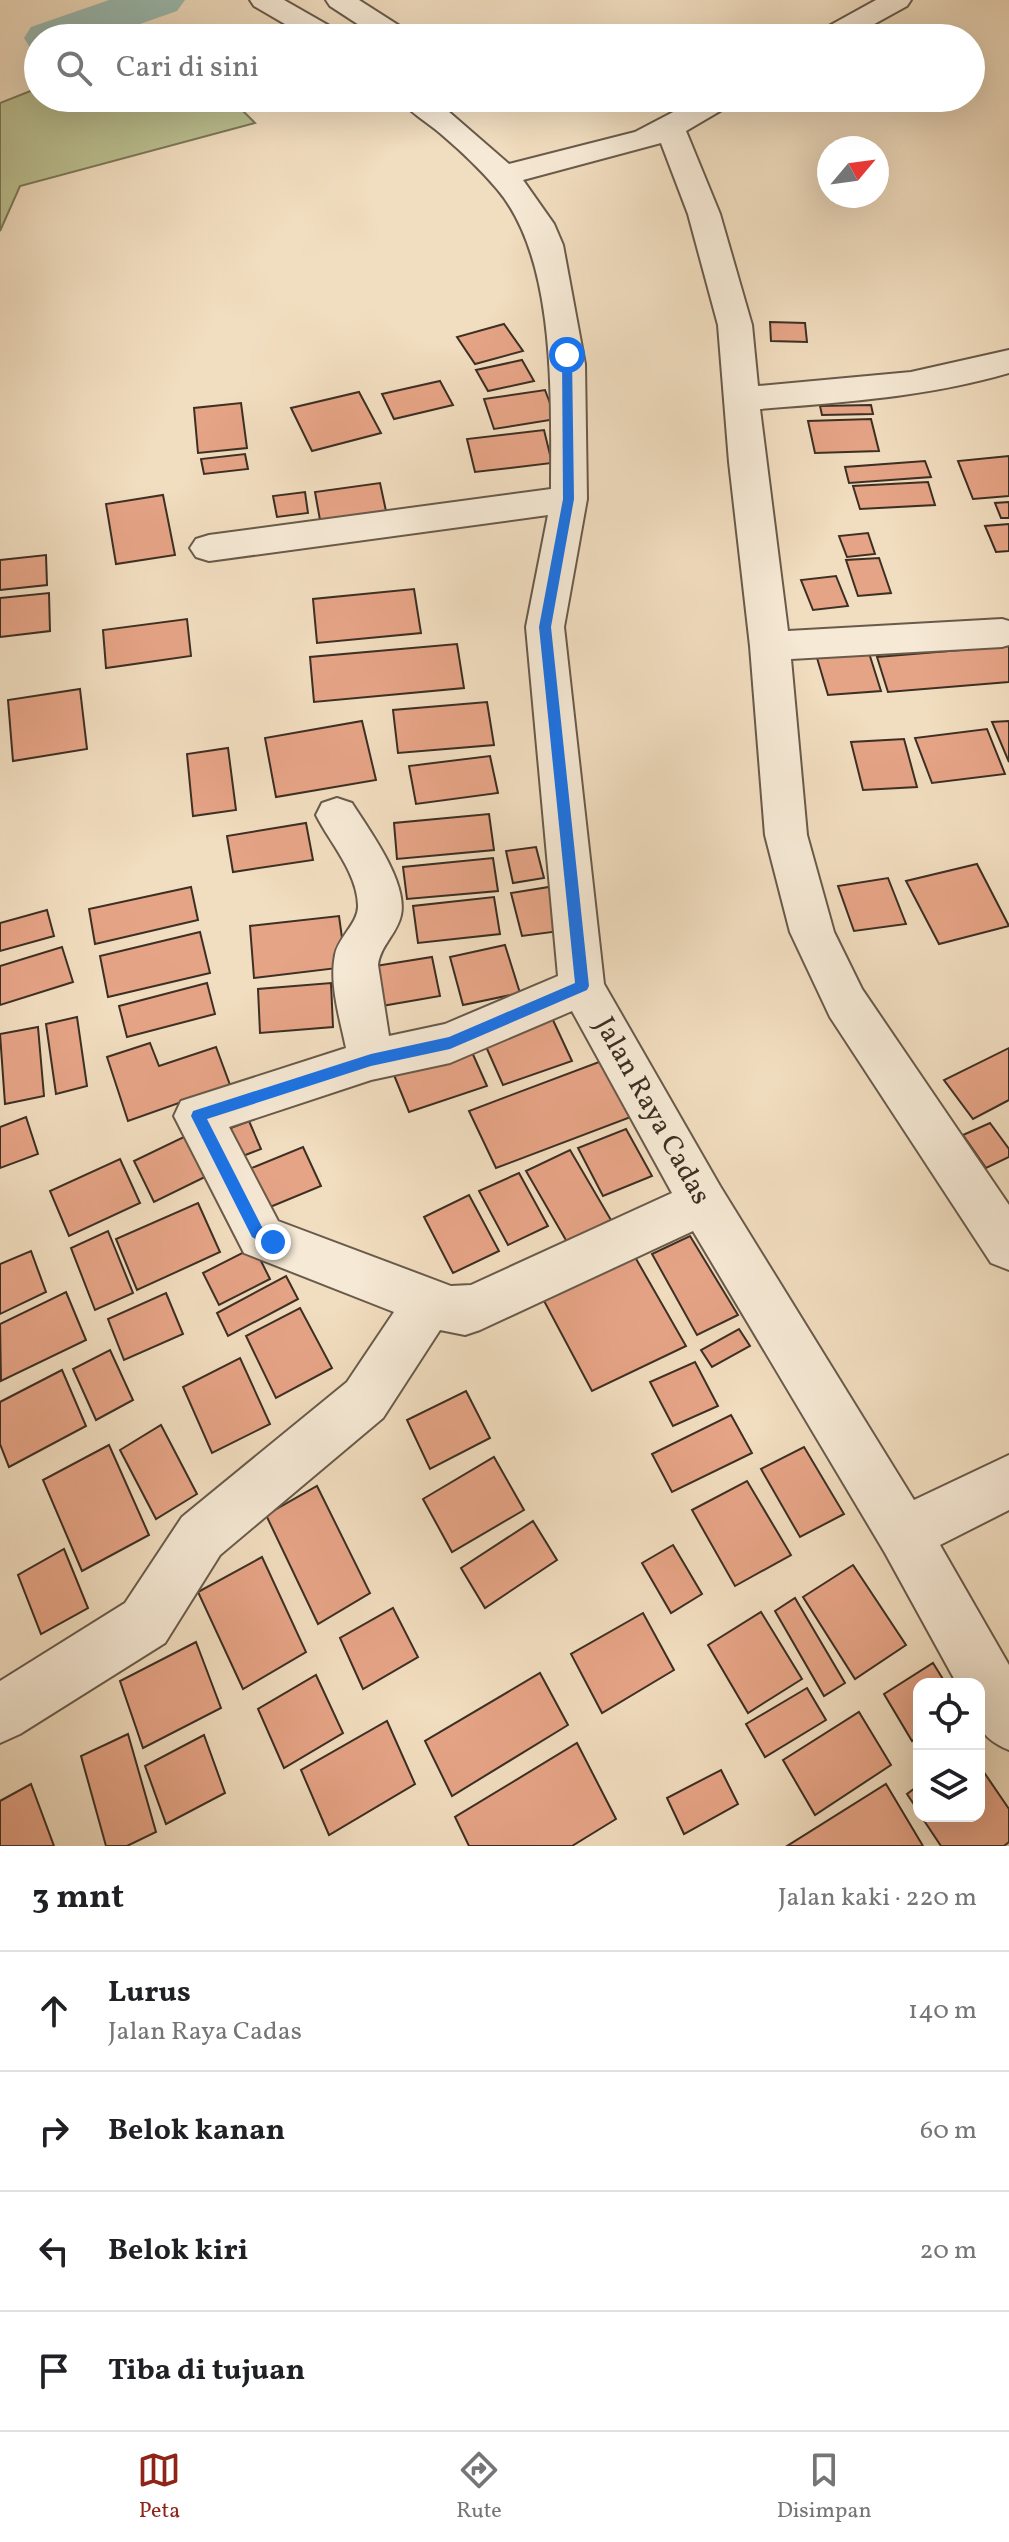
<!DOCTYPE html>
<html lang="id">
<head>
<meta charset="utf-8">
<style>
	:root { --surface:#fff; --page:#f2f2f2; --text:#202124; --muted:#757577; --line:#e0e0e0; --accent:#8f2418 }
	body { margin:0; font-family:Vollkorn,serif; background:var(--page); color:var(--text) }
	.controls { position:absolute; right:24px; bottom:24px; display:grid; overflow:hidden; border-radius:16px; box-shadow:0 8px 32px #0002 }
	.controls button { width:72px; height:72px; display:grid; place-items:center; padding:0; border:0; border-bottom:2px solid var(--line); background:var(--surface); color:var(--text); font:40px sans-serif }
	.compass { position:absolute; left:817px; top:136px; width:72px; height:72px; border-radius:50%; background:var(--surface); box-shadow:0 8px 32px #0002; rotate:61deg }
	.stop { position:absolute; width:24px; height:24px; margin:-18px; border:6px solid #1a73e8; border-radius:50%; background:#fff }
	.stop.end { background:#1a73e8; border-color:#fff; box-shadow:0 2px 8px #0008 }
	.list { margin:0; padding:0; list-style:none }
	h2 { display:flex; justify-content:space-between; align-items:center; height:104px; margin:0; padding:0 32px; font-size:34px }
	h2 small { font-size:26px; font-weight:400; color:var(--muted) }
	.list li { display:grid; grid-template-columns:52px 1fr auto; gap:24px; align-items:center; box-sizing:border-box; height:120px; padding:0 32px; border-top:2px solid var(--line) }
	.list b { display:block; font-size:30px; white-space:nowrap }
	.list p { margin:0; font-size:26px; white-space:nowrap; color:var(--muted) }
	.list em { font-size:26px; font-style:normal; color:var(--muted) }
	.icon { flex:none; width:44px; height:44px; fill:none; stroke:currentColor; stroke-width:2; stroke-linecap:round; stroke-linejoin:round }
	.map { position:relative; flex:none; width:1009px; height:1846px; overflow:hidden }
	.search { position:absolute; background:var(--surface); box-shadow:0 8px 32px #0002; left:24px; right:24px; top:24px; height:88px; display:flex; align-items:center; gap:20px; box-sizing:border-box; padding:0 28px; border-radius:44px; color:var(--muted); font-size:30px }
	.sheet { height:584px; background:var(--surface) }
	nav { display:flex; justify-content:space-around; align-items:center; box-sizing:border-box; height:112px; border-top:2px solid var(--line); background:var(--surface); font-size:22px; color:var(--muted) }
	nav a { display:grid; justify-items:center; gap:4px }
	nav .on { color:var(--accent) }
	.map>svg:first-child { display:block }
	.green { fill:#bbc091; stroke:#7c785a; stroke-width:2 }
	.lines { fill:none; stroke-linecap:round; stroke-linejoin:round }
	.river { fill:#9bbcb2; fill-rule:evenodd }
	.building { fill:#e6a486; stroke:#3c2f24; stroke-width:2 }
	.minor-casing { stroke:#695a4b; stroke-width:4 }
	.minor { fill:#f6e9d5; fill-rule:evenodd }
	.route { fill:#1a73e8 }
	.labels { text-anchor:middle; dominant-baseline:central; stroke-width:6; stroke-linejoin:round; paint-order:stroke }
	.street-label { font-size:28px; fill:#3c2f24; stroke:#f6e9d5 }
</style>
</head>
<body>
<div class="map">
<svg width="1009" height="1846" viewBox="0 0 1009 1846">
	<rect width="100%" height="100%" fill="#f1ddbf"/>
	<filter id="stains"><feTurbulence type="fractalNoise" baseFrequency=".0025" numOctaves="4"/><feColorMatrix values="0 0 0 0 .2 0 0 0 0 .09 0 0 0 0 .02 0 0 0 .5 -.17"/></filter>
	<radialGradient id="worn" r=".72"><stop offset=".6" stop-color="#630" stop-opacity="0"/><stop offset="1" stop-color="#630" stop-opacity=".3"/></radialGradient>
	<!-- green -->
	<path class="green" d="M 38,88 L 38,98 L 230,98 L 255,123 L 20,186 L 0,231 L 0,103 Z"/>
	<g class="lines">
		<!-- river -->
		<path class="river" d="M 109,0 L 185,0 L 177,11 L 100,38 L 38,38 L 38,51 L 31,49 L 24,38 L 31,27 Z"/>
	</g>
	<!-- building -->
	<g class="building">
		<path d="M 770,322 L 805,323 L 807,342 L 771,341 Z"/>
		<path d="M 504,324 L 523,351 L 475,364 L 457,337 Z"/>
		<path d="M 522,360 L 534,381 L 488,391 L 476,370 Z"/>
		<path d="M 440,381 L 453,405 L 394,419 L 382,394 Z"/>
		<path d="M 545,390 L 556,419 L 494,429 L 484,399 Z"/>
		<path d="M 359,392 L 381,433 L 312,451 L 291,408 Z"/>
		<path d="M 241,403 L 247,448 L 198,453 L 194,408 Z"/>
		<path d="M 871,405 L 873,414 L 822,415 L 820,406 Z"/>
		<path d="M 871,419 L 879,451 L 815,453 L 808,421 Z"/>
		<path d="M 544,430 L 552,463 L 475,472 L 467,439 Z"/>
		<path d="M 245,454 L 248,469 L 204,474 L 201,459 Z"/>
		<path d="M 1009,456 L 1009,496 L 973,499 L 958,461 Z"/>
		<path d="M 925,461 L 931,477 L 849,483 L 845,467 Z"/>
		<path d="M 928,482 L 935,505 L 860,509 L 853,486 Z"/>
		<path d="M 380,483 L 386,511 L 320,520 L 315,492 Z"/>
		<path d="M 305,492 L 308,513 L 277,517 L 273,496 Z"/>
		<path d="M 163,495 L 175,555 L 116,564 L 106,504 Z"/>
		<path d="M 1009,502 L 1009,518 L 1001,518 L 995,503 Z"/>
		<path d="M 1009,524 L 1009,551 L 996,552 L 985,526 Z"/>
		<path d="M 868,533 L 875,554 L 847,557 L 839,536 Z"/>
		<path d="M 46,555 L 47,585 L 0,590 L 0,560 Z"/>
		<path d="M 879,558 L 891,593 L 858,596 L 846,560 Z"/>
		<path d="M 836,576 L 848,606 L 813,610 L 801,580 Z"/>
		<path d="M 414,589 L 421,633 L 317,643 L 313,599 Z"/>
		<path d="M 49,593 L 50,631 L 0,637 L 0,598 Z"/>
		<path d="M 187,619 L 191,656 L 106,668 L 103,630 Z"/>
		<path d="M 457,644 L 464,688 L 314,702 L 310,657 Z"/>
		<path d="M 1009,646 L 1009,682 L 888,692 L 877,657 Z"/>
		<path d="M 869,653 L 881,691 L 828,695 L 817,658 Z"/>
		<path d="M 80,689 L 87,749 L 13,761 L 8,700 Z"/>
		<path d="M 487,702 L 494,745 L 398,753 L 393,710 Z"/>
		<path d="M 362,721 L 376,780 L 276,797 L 265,738 Z"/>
		<path d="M 1009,721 L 1009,762 L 992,722 Z"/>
		<path d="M 987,729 L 1005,774 L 932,783 L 915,738 Z"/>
		<path d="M 904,739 L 917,787 L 863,790 L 851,742 Z"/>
		<path d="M 228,748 L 236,810 L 193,816 L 187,754 Z"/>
		<path d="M 490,756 L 498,793 L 416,804 L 409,766 Z"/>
		<path d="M 489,814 L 494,850 L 397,859 L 394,823 Z"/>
		<path d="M 306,823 L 313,860 L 233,872 L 227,836 Z"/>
		<path d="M 536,847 L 544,878 L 513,883 L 506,851 Z"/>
		<path d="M 493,858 L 498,891 L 407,899 L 403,867 Z"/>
		<path d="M 977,864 L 1009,926 L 939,944 L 906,881 Z"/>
		<path d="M 888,878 L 906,924 L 854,931 L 838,886 Z"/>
		<path d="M 191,887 L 198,920 L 95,944 L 89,909 Z"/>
		<path d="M 549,887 L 560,931 L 522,936 L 511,893 Z"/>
		<path d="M 494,897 L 500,934 L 418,943 L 413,906 Z"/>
		<path d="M 47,910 L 54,936 L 0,951 L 0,923 Z"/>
		<path d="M 339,916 L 346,967 L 254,978 L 250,926 Z"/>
		<path d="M 200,932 L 210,973 L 108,997 L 100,956 Z"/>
		<path d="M 505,945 L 520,993 L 463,1005 L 450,957 Z"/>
		<path d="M 62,947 L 73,982 L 0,1005 L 0,966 Z"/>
		<path d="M 432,957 L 440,996 L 376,1007 L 369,967 Z"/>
		<path d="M 207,983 L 215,1014 L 127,1037 L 119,1006 Z"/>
		<path d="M 331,983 L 333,1027 L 260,1033 L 258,989 Z"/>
		<path d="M 77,1017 L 87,1086 L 56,1094 L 46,1024 Z"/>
		<path d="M 552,1018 L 572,1061 L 503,1085 L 484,1042 Z"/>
		<path d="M 38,1027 L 44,1096 L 5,1104 L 0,1034 Z"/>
		<path d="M 150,1043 L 159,1066 L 216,1047 L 230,1085 L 128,1121 L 107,1057 Z"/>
		<path d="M 1009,1048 L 1009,1100 L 973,1119 L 944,1080 Z"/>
		<path d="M 471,1050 L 487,1086 L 409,1112 L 394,1075 Z"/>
		<path d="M 607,1059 L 636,1115 L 496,1168 L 469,1111 Z"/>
		<path d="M 26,1117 L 38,1154 L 0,1168 L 0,1127 Z"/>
		<path d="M 249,1121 L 261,1149 L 230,1161 L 218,1133 Z"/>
		<path d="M 990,1123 L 1009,1149 L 1009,1157 L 986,1168 L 963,1135 Z"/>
		<path d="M 626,1129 L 652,1176 L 603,1196 L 578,1148 Z"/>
		<path d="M 192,1133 L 213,1173 L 154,1202 L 134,1161 Z"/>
		<path d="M 303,1147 L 321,1186 L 253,1214 L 237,1174 Z"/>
		<path d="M 570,1150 L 611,1220 L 567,1242 L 526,1171 Z"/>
		<path d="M 120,1159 L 140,1203 L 69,1236 L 50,1191 Z"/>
		<path d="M 519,1173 L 548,1226 L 508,1245 L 479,1191 Z"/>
		<path d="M 469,1195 L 499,1251 L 453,1273 L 424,1217 Z"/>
		<path d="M 198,1203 L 220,1252 L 137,1290 L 116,1239 Z"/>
		<path d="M 108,1231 L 133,1293 L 95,1310 L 71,1248 Z"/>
		<path d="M 690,1236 L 738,1315 L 697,1335 L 652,1254 Z"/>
		<path d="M 254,1247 L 270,1279 L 219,1305 L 203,1273 Z"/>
		<path d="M 31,1251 L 46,1292 L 0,1314 L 0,1264 Z"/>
		<path d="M 635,1257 L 686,1346 L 592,1391 L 543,1299 Z"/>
		<path d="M 286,1276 L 298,1299 L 228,1336 L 217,1313 Z"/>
		<path d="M 66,1292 L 86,1340 L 1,1381 L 0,1324 Z"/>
		<path d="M 166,1293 L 183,1334 L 124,1360 L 108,1319 Z"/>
		<path d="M 300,1308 L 332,1368 L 276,1398 L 246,1336 Z"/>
		<path d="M 739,1329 L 750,1346 L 712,1367 L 701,1350 Z"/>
		<path d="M 110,1350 L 133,1400 L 96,1420 L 73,1369 Z"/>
		<path d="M 240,1358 L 270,1424 L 212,1453 L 183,1387 Z"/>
		<path d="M 695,1362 L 718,1406 L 673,1426 L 650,1382 Z"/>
		<path d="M 62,1370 L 86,1426 L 9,1467 L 0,1444 L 0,1402 Z"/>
		<path d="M 466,1391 L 490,1438 L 430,1469 L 407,1420 Z"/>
		<path d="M 731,1415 L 752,1453 L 672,1492 L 652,1454 Z"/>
		<path d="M 161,1425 L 197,1494 L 156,1519 L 120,1450 Z"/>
		<path d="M 109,1445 L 149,1535 L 82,1571 L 43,1480 Z"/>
		<path d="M 804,1447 L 844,1514 L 800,1537 L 761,1469 Z"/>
		<path d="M 494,1457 L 524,1510 L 452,1552 L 423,1499 Z"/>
		<path d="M 747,1481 L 791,1555 L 735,1586 L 692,1510 Z"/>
		<path d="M 317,1486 L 370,1593 L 318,1624 L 266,1515 Z"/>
		<path d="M 533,1521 L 557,1560 L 485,1608 L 461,1568 Z"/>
		<path d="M 673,1545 L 702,1594 L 671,1613 L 642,1563 Z"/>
		<path d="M 64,1549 L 88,1608 L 41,1634 L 18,1575 Z"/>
		<path d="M 262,1557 L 306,1652 L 243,1689 L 198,1592 Z"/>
		<path d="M 853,1565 L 906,1645 L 855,1679 L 803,1597 Z"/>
		<path d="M 795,1598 L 845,1683 L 824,1696 L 775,1611 Z"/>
		<path d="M 393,1608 L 418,1657 L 363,1689 L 340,1638 Z"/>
		<path d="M 761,1612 L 802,1679 L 748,1713 L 708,1645 Z"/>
		<path d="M 643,1613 L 674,1670 L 602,1713 L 571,1654 Z"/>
		<path d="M 196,1642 L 221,1708 L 143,1748 L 120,1681 Z"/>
		<path d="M 933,1663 L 946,1684 L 919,1684 L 919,1736 L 912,1741 L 884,1694 Z"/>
		<path d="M 540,1673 L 568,1725 L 452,1796 L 425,1741 Z"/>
		<path d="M 316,1675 L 343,1733 L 284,1768 L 258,1709 Z"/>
		<path d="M 807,1688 L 826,1720 L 765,1757 L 746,1724 Z"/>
		<path d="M 859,1712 L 891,1765 L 815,1815 L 783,1760 Z"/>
		<path d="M 387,1721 L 415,1784 L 329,1835 L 301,1770 Z"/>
		<path d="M 128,1734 L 156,1832 L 127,1846 L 106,1846 L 81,1756 Z"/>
		<path d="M 204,1735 L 225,1793 L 166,1824 L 145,1766 Z"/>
		<path d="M 577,1743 L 616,1819 L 572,1846 L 469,1846 L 455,1817 Z"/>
		<path d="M 979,1765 L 1009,1809 L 1009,1842 L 1004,1846 L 941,1846 L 921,1816 L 979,1816 Z"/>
		<path d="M 721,1770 L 738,1804 L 684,1834 L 667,1798 Z"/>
		<path d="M 31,1784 L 54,1846 L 0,1846 L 0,1801 Z"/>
		<path d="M 886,1784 L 923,1846 L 787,1846 Z"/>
		<path d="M 919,1785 L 919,1812 L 907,1794 Z"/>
	</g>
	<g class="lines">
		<defs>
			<g id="minor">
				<path d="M 250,0 L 284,0 L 340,32 L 344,38 L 309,38 L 254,6 Z"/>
				<path d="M 326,0 L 359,0 L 409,32 L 413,38 L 379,38 L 330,6 Z"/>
				<path d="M 876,0 L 911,0 L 907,6 L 849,38 L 814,38 L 818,32 Z"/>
				<path d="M 399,98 L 433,98 L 509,164 L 635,132 L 700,98 L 736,98 L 732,104 L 686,131 L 720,214 L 752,325 L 758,386 L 911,372 L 1009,350 L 1009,373 C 927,397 844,402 760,409 L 788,631 L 1002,619 L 1009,621 L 1009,645 L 1002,647 L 791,659 L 807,835 L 834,932 L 862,989 L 1009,1205 L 1009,1270 L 991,1263 L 830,1017 L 790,932 L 765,835 L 750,646 L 729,462 L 718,325 L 688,214 L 661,143 L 523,180 L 554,224 L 563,245 L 585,364 L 587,499 L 564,627 L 604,984 L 720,1186 L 914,1500 L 1009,1455 L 1009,1510 L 940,1545 L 1009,1665 L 1009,1750 C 972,1734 979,1720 979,1684 L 957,1684 L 885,1553 L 693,1231 L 480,1330 L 465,1335 L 440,1330 L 383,1418 L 220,1555 L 165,1643 L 20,1734 L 0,1743 L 0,1681 L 125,1603 L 182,1517 L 347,1382 L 394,1312 L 244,1253 L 174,1116 L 181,1101 L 346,1048 C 340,1019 329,984 335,955 C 338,937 359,923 358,905 C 357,872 330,843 316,815 L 322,803 L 337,798 L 352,803 C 369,830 408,882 401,915 C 397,934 380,946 378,965 L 389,1036 L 445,1024 L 558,976 L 526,627 L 548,515 L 209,561 L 196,557 L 190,548 L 196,539 L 209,535 L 551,489 C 551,400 557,259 497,189 C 480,169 461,151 441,134 C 427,122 409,112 399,98 ZM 572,1011 L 672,1193 L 471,1285 L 451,1286 L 278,1221 L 229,1127 L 371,1080 L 450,1063 Z"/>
			</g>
		</defs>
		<!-- minor casing -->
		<use href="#minor" class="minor-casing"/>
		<!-- minor -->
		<use href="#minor" class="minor"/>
	</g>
	<!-- route -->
	<path class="route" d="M 567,352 L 572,355 L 574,499 L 551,627 L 589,986 L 587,990 L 450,1049 L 371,1066 L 207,1119 L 262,1227 L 280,1242 L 273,1249 L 252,1237 L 191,1116 L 193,1111 L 371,1054 L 449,1037 L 575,983 L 539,627 L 563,499 L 562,355 Z"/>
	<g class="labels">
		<!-- street labels -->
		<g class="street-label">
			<text transform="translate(652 1111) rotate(61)">Jalan Raya Cadas</text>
		</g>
	</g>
	<rect width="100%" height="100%" filter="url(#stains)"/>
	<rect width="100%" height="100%" fill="url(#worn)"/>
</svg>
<div class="controls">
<button><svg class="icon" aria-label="locate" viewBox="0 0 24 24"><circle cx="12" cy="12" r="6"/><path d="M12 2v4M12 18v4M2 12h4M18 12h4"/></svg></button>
<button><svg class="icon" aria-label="layers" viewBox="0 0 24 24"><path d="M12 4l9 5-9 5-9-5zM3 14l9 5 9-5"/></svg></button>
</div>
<svg class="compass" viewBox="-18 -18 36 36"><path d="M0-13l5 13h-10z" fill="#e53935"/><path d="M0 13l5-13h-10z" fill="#757577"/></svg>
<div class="stop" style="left:567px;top:355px"></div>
<div class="stop end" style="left:273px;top:1242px"></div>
<div class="search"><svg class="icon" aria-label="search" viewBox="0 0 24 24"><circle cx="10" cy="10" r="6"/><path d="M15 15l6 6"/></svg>Cari di sini</div>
</div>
<section class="sheet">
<h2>3 mnt<small>Jalan kaki · 220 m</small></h2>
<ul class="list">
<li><svg class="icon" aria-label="ahead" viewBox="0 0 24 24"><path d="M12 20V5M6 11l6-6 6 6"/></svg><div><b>Lurus</b><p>Jalan Raya Cadas</p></div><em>140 m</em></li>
<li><svg class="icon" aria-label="right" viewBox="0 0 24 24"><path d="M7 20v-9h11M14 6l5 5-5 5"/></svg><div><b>Belok kanan</b></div><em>60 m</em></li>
<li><svg class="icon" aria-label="left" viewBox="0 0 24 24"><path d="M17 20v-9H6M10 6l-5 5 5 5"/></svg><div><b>Belok kiri</b></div><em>20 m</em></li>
<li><svg class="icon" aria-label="arrive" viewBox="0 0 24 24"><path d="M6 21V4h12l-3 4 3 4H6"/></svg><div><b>Tiba di tujuan</b></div></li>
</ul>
</section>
<nav>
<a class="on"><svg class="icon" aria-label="map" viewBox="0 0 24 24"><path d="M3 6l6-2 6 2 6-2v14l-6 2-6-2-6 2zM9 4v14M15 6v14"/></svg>Peta</a>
<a><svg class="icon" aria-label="directions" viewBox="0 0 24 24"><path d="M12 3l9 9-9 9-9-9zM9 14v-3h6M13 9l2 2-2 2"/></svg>Rute</a>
<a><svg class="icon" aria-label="saved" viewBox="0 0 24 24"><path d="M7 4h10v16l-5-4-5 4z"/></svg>Disimpan</a>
</nav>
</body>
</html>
